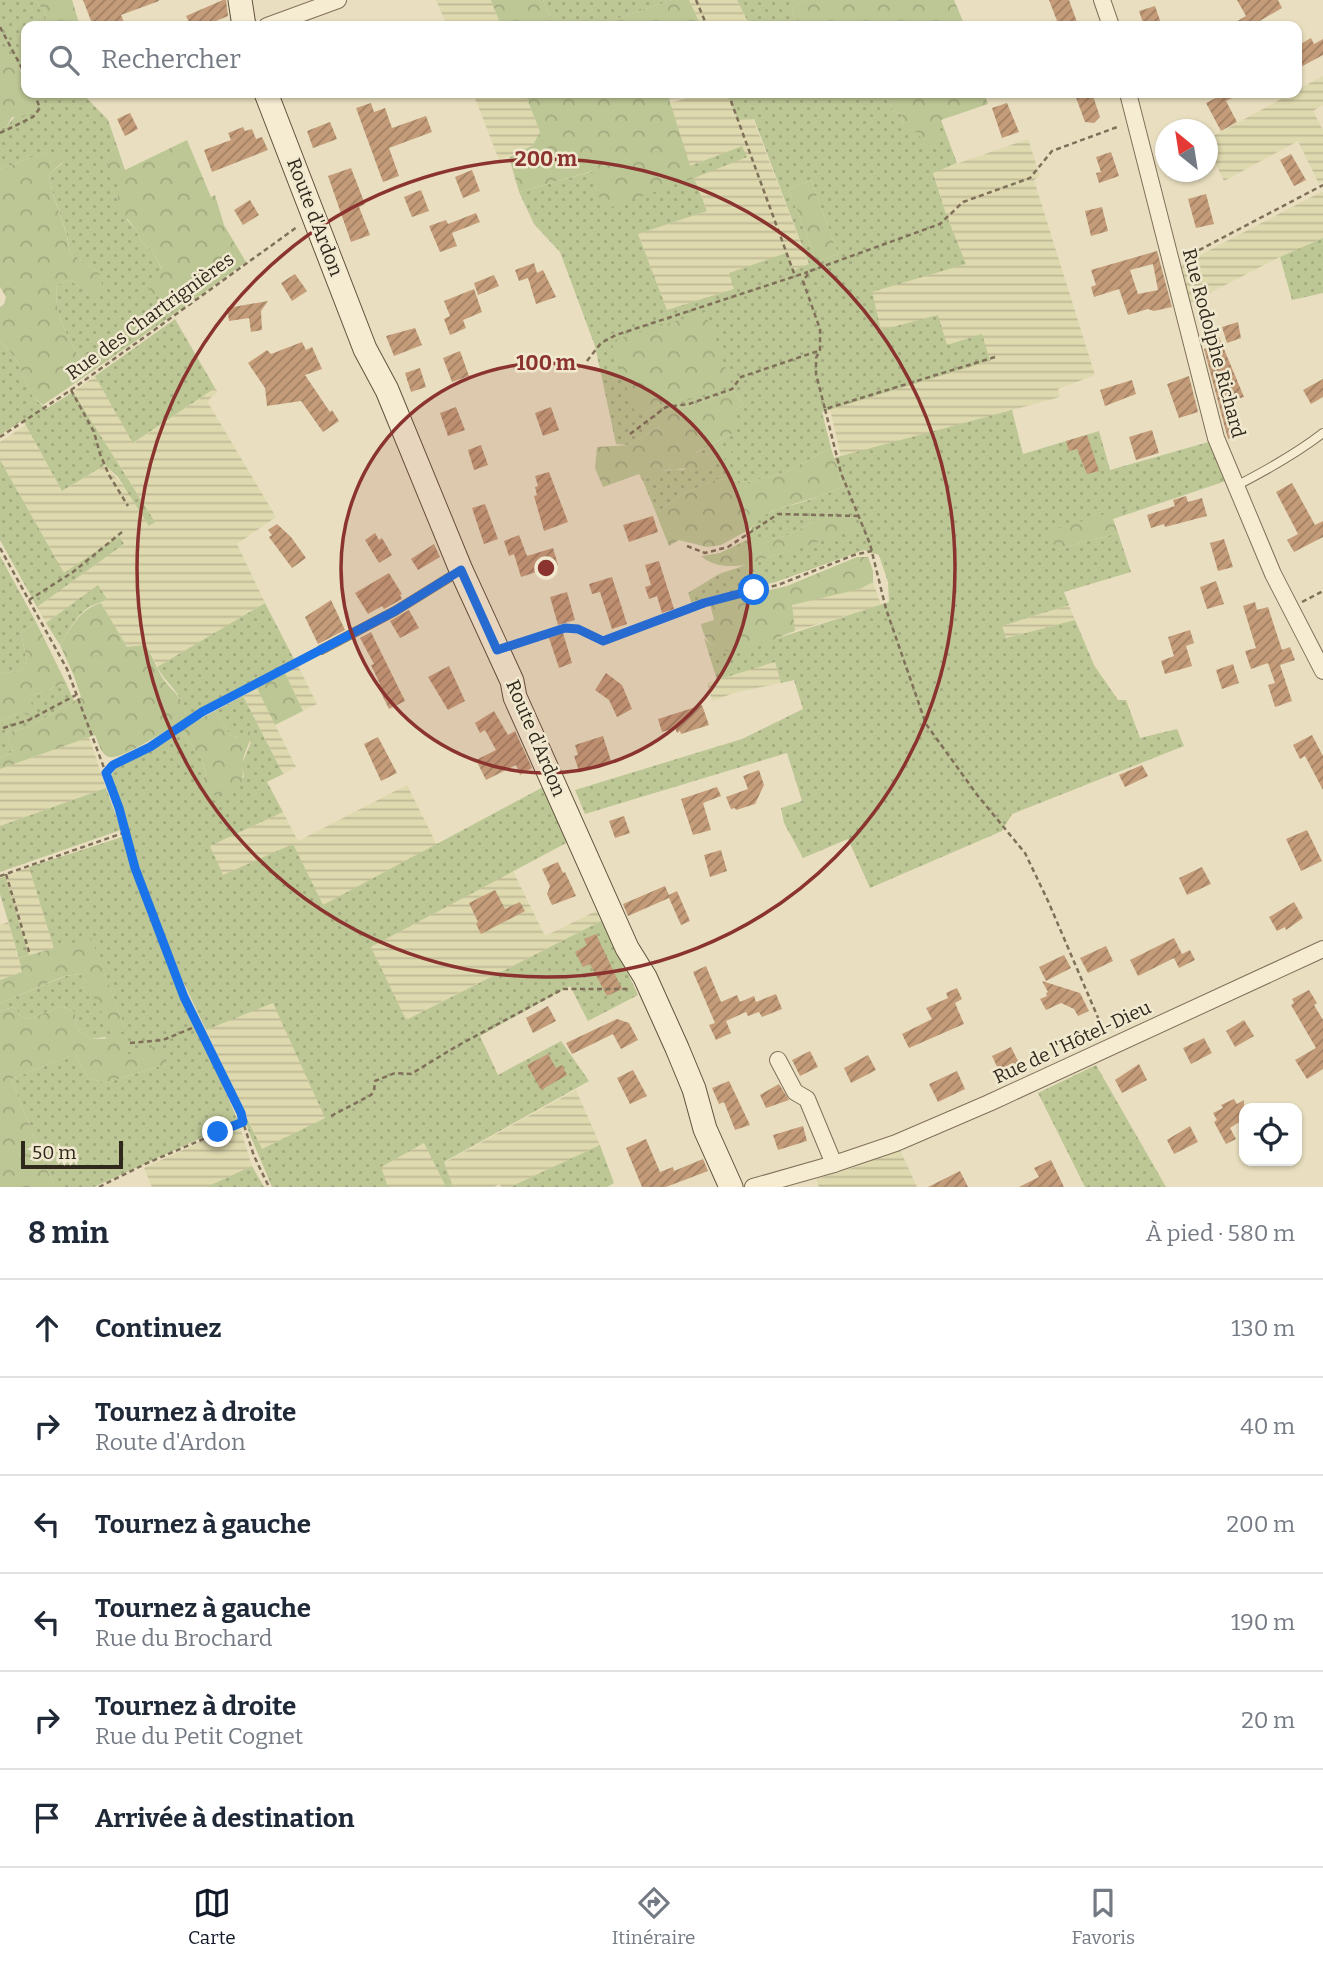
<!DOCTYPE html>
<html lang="fr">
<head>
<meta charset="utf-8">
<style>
	:root { --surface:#fff; --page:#f2f2f3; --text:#1f2937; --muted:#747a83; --line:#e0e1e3; --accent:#111827 }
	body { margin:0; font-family:Bitter,serif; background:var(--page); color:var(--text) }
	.controls { position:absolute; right:21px; bottom:21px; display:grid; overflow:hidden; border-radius:14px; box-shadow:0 2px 5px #0004 }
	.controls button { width:63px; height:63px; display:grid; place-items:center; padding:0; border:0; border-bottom:2px solid var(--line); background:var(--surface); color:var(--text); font:35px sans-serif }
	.compass { position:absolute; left:1155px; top:119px; width:63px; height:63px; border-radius:50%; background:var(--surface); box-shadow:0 2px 5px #0004; rotate:330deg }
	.scale { position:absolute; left:21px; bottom:18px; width:102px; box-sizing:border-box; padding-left:7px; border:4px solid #31281d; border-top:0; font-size:19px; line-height:24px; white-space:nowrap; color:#31281d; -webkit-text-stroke:5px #f1e9cf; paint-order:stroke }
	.stop { position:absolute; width:21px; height:21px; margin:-16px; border:5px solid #1a73e8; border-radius:50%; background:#fff }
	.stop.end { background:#1a73e8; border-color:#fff; box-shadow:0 2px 7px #0008 }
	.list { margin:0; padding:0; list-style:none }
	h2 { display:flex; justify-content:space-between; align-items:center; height:91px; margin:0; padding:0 28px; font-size:30px }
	h2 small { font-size:23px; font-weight:400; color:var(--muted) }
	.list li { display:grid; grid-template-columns:46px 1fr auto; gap:21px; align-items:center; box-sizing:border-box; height:98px; padding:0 28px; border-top:2px solid var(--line) }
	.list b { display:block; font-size:26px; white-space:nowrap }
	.list p { margin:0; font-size:23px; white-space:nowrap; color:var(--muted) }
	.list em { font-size:23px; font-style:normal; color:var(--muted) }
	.icon { flex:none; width:38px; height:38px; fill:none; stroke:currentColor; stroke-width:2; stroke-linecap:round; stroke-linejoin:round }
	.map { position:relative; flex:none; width:1323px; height:1187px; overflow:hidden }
	.search { position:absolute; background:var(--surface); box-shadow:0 2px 5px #0004; left:21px; right:21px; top:21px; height:77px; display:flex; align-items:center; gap:18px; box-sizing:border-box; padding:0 24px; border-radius:14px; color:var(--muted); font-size:26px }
	.sheet { height:679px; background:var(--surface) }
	nav { display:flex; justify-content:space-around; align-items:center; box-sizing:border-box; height:98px; border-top:2px solid var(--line); background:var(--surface); font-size:19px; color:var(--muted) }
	nav a { display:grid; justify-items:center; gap:4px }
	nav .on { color:var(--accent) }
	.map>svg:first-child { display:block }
	.farmland { fill:url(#farmland-rules) }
	.grass { fill:url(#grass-dots); fill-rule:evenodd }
	.forest { fill:url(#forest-crowns) }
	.building { fill:url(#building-hatch); fill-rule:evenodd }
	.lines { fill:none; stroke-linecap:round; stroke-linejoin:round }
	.lane-casing { stroke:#80705a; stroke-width:10 }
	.street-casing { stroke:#80705a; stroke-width:18 }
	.secondary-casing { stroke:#62523d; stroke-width:25 }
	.path { stroke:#80705a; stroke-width:2.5; stroke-dasharray:5 3.5; stroke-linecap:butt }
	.lane { stroke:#f5ecd2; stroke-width:8 }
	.street { stroke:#f5ecd2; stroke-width:16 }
	.secondary { stroke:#f5ecd2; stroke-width:23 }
	.route { stroke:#1a73e8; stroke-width:9 }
	.ring { fill:none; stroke:#8a332f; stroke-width:3.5 }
	.labels { text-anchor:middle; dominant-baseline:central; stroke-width:5; stroke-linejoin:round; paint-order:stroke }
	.street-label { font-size:19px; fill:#31281d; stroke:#f1e9cf }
	.centre { fill:#8a332f; stroke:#f1e9cf; stroke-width:3.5 }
	.ring-label { font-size:21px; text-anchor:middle; font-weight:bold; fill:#8a332f; stroke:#f1e9cf; stroke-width:5; stroke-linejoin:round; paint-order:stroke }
</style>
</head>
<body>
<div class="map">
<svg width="1323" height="1187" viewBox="0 0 1323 1187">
	<defs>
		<pattern id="farmland-rules" width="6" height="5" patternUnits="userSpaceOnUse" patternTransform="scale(1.75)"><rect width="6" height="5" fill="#ded9ae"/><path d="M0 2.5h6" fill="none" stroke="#bfba95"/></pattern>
		<pattern id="grass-dots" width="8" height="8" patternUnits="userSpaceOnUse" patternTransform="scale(1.75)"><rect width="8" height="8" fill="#bdc695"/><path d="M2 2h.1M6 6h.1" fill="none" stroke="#a3aa80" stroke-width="1.8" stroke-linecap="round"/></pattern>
		<pattern id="forest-crowns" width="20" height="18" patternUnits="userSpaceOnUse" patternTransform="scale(1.75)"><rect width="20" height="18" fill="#bdc695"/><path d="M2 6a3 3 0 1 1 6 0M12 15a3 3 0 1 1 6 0" fill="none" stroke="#a3aa80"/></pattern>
		<pattern id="building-hatch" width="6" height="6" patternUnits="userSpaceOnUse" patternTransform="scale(1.75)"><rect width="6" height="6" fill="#c49c79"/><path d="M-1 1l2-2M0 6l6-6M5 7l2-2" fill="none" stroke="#a07f63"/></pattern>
	</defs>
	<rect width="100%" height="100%" fill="#e9dfc0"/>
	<!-- farmland -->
	<g class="farmland">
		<path d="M 436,0 L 491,0 L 501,26 L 447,26 Z"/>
		<path d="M 689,0 L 737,0 L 750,26 L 701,26 Z"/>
		<path d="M 1323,76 L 1323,105 L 1313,111 L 1323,130 L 1323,182 L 1319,184 L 1298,141 L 1224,181 L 1208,148 L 1208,139 L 1292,93 L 1297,93 L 1297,90 Z"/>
		<path d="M 473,93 L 525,93 L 540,132 L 533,145 L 499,160 Z"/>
		<path d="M 705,93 L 726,93 L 738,120 L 753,119 L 809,265 L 793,270 L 786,254 L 729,273 L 735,289 L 667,310 L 638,234 L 707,211 L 694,178 L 742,146 L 690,166 L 670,103 Z"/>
		<path d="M 1028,139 L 1040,176 L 1034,180 L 1095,375 L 1058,389 L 1060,397 L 841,457 L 830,409 L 990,361 L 947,345 L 881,330 L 871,292 L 966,264 L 945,211 L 933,172 Z"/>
		<path d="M 1323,191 L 1323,238 L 1280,257 L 1190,303 L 1181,265 Z"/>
		<path d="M 95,376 L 134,443 L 215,388 L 218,392 L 207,401 L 276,517 L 237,544 L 265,603 L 157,667 L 151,653 L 127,647 L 101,603 L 107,598 L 98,586 L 46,623 L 37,607 L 124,544 L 119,537 L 64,573 L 0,460 L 0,442 L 26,425 L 62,491 L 105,465 L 155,522 L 73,392 Z"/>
		<path d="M 873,582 L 881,605 L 795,631 L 791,605 L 860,589 Z"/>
		<path d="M 1069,605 L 1075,620 L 1005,638 L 1002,626 Z"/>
		<path d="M 775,662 L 781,683 L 734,693 L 712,701 L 707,683 Z"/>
		<path d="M 298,666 L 317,704 L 303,711 L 285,673 Z"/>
		<path d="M 257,688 L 296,767 L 283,774 L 243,696 Z"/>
		<path d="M 89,737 L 106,788 L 0,826 L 0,769 Z"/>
		<path d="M 407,785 L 437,845 L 323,905 L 223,876 L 210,846 L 283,812 L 298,841 Z"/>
		<path d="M 29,867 L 54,949 L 29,955 L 5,876 Z"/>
		<path d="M 513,871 L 545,936 L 598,910 L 603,920 L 405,1020 L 371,947 Z"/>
		<path d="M 8,922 L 23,972 L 0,980 L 0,925 Z"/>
		<path d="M 273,1002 L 325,1118 L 262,1149 L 206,1030 Z"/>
		<path d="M 576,1090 L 600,1145 L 510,1187 L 502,1187 L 499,1184 L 494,1187 L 453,1187 L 444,1163 Z"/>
		<path d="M 239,1124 L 252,1166 L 207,1187 L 152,1187 L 144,1168 Z"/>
		<path d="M 424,1143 L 446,1187 L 388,1187 L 380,1167 Z"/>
		<path d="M 900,1150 L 917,1187 L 819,1187 L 816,1179 L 849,1169 Z"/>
	</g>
	<!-- grass -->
	<g class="grass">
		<path d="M 0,0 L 35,0 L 45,12 L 47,26 L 26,26 L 26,51 L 22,53 L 26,66 L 26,81 L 20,69 L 0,43 Z"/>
		<path d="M 543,0 L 672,0 L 596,26 L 554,26 Z"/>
		<path d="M 737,0 L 805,0 L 793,7 L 794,18 L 801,26 L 750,26 Z"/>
		<path d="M 32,93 L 82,93 L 108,120 L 117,146 L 107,154 L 122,179 L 127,220 L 136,229 L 141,242 L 153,251 L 162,270 L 160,297 L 181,287 L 197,298 L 88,374 C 74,345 52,318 57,285 L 70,280 L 93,298 L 99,273 L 70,252 C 67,223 52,201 49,174 L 63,163 L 46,152 L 1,169 L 0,167 L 0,129 L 7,126 L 33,95 Z"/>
		<path d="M 726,93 L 885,93 L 893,111 L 901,114 L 903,123 L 941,120 L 957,163 L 933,173 L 945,211 L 966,264 L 872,292 L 881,330 L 938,315 L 947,345 L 982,334 L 990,361 L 822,412 L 831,448 L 786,472 L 749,482 L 718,479 L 684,493 L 656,513 L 643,481 L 657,472 L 674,469 L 683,470 L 724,447 L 706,455 L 694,454 L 733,433 L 733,412 L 743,405 L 735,391 L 690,406 L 668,410 L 660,426 L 629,445 L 616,444 L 595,346 L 560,252 L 534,224 L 519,192 L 594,171 L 596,191 L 693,178 L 690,166 L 742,146 L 747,157 L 694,178 L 707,211 L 638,234 L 667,310 L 734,289 L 729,273 L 786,253 L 794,270 L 809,264 L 754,119 L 738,120 ZM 811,180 L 838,254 L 817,262 L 789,190 ZM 705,312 L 672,403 L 657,407 L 642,415 Z"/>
		<path d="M 1323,238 L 1323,293 L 1292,300 L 1280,257 Z"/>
		<path d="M 175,319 L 215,388 L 133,443 L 95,376 Z"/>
		<path d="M 0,342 L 15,357 L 33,397 L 46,409 L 73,392 L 155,522 L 149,526 L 118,477 L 105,465 L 62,491 L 23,420 L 0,435 Z"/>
		<path d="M 1012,410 L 1023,454 L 1099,431 L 1110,470 L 1212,441 L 1226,481 L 1134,512 L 1121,509 L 1058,549 L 1118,533 L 1131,572 L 1064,592 L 1069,605 L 1002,626 L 1006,638 L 1075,620 L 1094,665 L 1118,700 L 1126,700 L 1140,738 L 1177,729 L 1184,746 L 1012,814 L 1002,831 L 870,888 L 848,839 L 803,858 L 784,823 L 781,808 L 802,801 L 787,753 L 585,814 L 575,790 L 742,739 L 803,709 L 794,680 L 781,683 L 775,662 L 717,680 L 704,638 C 717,653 728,652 747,648 L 889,602 L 888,582 L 879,555 L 864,550 L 776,582 L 715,596 L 692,604 L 688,593 L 719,574 L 855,529 L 820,518 L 789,535 L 772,539 L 749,539 C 751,511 784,508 806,501 C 818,497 830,492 843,487 L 834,458 Z"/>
		<path d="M 0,460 L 64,573 L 119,536 L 124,544 L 37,607 L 0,540 Z"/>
		<path d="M 0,556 L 36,622 L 21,633 L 27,661 L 22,670 L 0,674 Z"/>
		<path d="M 98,585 L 107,599 C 101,603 97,603 91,606 C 77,613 68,632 60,645 L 46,623 Z"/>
		<path d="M 265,603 L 295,661 L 186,718 C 187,697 166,684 157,667 Z"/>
		<path d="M 66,683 L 74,701 L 29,727 L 6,733 L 13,751 L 0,759 L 0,721 L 19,713 L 30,696 Z"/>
		<path d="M 243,696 L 283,774 L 267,782 L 283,812 L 210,846 L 223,875 L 293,844 L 323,905 L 545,786 L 570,841 L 371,947 L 406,1020 L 603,920 L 638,995 L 588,1021 L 570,986 L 480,1036 L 498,1075 L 561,1041 L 589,1081 L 444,1162 L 453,1187 L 446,1187 L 424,1143 L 381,1167 L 388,1187 L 272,1187 L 248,1130 L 243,1110 L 262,1149 L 325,1118 L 273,1003 L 206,1030 L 181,977 L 138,869 L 127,823 L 112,781 L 112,774 L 117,767 L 160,745 L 181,729 L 201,758 L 206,773 L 201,784 L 216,795 L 226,791 L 244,777 L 242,764 L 251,742 L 230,735 L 215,711 Z"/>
		<path d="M 106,788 L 121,830 L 0,872 L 0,826 Z"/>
		<path d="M 125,836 L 130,864 L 181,999 L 209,1053 L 238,1121 L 94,1187 L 54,1187 L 11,1079 L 75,1054 L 88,1078 L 105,1083 L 167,1064 L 125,1055 L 105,1037 L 91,1039 L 76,1028 L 75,1012 L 61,1006 L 30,1019 L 21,1016 L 14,1007 L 0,1011 L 0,1003 L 66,976 L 81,974 L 91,991 L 123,1031 L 125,1027 L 91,939 L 54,949 L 29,867 Z"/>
		<path d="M 5,876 L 29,955 L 19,958 L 0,894 L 0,878 Z"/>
		<path d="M 1096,1065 L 1166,1187 L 1085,1187 L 1038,1093 Z"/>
		<path d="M 600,1145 L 614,1183 L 607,1187 L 510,1187 Z"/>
		<path d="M 252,1166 L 264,1187 L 207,1187 L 211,1185 Z"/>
	</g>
	<!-- forest -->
	<g class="forest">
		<path d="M 35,0 L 72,0 L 80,26 L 47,26 L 45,12 Z"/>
		<path d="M 491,0 L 543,0 L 554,26 L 501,26 Z"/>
		<path d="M 672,0 L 689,0 L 701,26 L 596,26 Z"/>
		<path d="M 805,0 L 954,0 L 965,26 L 801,26 L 794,18 L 793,7 Z"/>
		<path d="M 0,43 C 13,58 26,73 26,93 L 33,95 L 33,110 L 21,118 L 12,117 L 7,126 L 0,129 Z"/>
		<path d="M 525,93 L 681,93 L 669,99 L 694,178 L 606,209 L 596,191 L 593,171 L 519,192 L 509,157 L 533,145 L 540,132 Z"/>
		<path d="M 885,93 L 984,93 L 988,104 L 941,120 L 939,139 L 926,146 L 917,132 L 906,133 L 901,114 L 893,111 Z"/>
		<path d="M 187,140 L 211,197 L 215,195 L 224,225 L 246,262 L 197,298 L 181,287 L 160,298 L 148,291 L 150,279 L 162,269 L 153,251 L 141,242 L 136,229 L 116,206 L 122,179 L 108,169 L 107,154 L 117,146 L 125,170 Z"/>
		<path d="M 46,152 L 62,153 L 63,162 L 49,174 C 52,201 66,222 70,252 L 99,273 L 103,288 L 93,298 L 70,280 L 57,285 C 52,318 74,345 88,374 L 43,405 L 33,397 L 15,357 L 0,342 L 0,307 L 4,304 L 6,297 L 0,287 L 0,167 L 1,169 Z"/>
		<path d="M 811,180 L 838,254 L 817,262 L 789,190 Z"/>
		<path d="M 705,312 L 732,385 L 689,400 L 657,407 L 642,415 L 634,410 L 611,341 Z"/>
		<path d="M 735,391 L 743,405 L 733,412 L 737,421 L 733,433 L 695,453 L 706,455 L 724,447 L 733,450 C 721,470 696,468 675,469 C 663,469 653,475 643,481 L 639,474 L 603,487 L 595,468 L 597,447 L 629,445 L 660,426 L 659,417 L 668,410 L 690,406 Z"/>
		<path d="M 831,448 L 843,487 L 820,496 L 774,510 L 760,518 L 750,529 L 721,545 L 707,547 L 679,540 L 669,546 L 656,513 L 684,493 L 718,479 L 749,482 L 786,472 Z"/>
		<path d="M 1121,509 L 1134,512 L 1113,519 L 1118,533 L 1058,549 L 1044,533 Z"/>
		<path d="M 820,518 L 850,519 L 860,524 L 855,530 L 746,565 C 730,567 713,567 701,556 L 720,553 L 749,539 L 772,539 L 789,535 Z"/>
		<path d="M 857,557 L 868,557 L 873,571 L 873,582 L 860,589 L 792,605 L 795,631 C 764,642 711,674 701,624 L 714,620 L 710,604 L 787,586 Z"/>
		<path d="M 101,603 L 127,647 L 145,645 C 153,655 156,669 164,680 C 173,693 187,699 186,718 C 173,726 121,761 109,757 C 101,755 98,741 95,735 L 0,769 L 0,759 L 13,751 L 6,733 L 29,727 L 81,697 L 74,676 L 60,645 C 71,627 80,609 101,603 Z"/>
		<path d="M 36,622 L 66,683 L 30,696 L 33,711 L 28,715 L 19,713 L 0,721 L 0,674 L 22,670 L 27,661 L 21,633 Z"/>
		<path d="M 285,673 L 303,711 L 275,725 L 257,688 Z"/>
		<path d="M 215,711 L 230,735 L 238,738 L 246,729 L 251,733 C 251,744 243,752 243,763 C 242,775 245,775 239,787 L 216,795 L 203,796 L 201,784 L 206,773 L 201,758 L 181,729 Z"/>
		<path d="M 91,938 L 125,1027 L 123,1032 L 116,1032 L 110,1028 L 81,974 L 65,976 L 0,1003 L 0,980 L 22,972 L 19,958 Z"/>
		<path d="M 61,1006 L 75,1012 L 76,1028 L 91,1039 L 120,1038 L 127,1047 L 126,1055 L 157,1046 L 167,1064 L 105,1083 L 88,1078 L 75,1054 L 11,1079 L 54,1187 L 0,1187 L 0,1011 L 14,1007 L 21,1016 L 30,1019 Z"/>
	</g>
	<!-- building -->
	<g class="building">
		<path d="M 83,0 L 159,0 L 159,1 L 121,15 L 124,22 L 119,24 L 119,26 L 93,26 Z"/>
		<path d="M 223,0 L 226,0 L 228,16 L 204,26 L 191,26 L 186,16 Z"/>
		<path d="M 1049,0 L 1069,0 L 1077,22 L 1059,26 Z"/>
		<path d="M 1237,0 L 1278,0 L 1282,8 L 1258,22 L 1260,26 L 1229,26 L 1246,16 Z"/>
		<path d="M 1155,6 L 1162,26 L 1144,26 L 1139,11 Z"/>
		<path d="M 1311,38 L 1314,44 L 1323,39 L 1323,55 L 1297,69 L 1297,46 Z"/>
		<path d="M 1083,93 L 1092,93 L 1100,117 L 1094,123 L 1085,122 L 1075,95 Z"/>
		<path d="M 1213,93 L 1242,93 L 1226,101 L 1237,122 L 1221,131 L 1206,103 L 1216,98 Z"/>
		<path d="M 371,103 L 374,112 L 385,108 L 392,128 L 426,116 L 432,132 L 389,148 L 399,176 L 383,182 L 356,108 Z"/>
		<path d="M 1007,103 L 1019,132 L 1002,138 L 992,108 Z"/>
		<path d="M 130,113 L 138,129 L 125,136 L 117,119 Z"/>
		<path d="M 330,122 L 337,139 L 313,148 L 307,131 Z"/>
		<path d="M 243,127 L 245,131 L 252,129 L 256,139 L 262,137 L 268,150 L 212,172 L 204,150 L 231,140 L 228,133 Z"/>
		<path d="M 1111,152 L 1119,176 L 1099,183 L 1096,173 L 1101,172 L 1096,157 Z"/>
		<path d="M 1291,154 L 1306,180 L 1294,186 L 1280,160 Z"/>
		<path d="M 351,168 L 365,204 L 359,207 L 370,235 L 351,242 L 328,176 Z"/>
		<path d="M 472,170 L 480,191 L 463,198 L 455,177 Z"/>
		<path d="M 421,190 L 429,211 L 412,217 L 404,197 Z"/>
		<path d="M 1206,194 L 1214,224 L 1196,228 L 1188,199 Z"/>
		<path d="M 250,200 L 259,215 L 243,225 L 234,210 Z"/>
		<path d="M 1102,207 L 1108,231 L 1091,236 L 1085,211 Z"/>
		<path d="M 476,213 L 480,222 L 452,233 L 457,246 L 440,252 L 429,226 L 446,220 L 448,224 Z"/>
		<path d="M 1157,251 L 1172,307 L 1154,311 L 1148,309 L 1128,315 L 1119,289 L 1094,297 L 1091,287 L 1096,285 L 1091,270 ZM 1153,264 L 1158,290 L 1138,294 L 1130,270 Z"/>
		<path d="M 534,263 L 537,273 L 543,270 L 556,297 L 536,304 L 528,278 L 519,281 L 515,270 Z"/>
		<path d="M 295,274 L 307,291 L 292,301 L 281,283 Z"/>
		<path d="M 494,275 L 499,286 L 478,295 L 474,283 Z"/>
		<path d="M 474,289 L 482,312 L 463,320 L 466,328 L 450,335 L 444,319 L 450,316 L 444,301 Z"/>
		<path d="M 268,301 L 261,311 L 262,330 L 251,332 L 249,318 L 229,321 L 227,308 Z"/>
		<path d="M 1238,322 L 1241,338 L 1227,343 L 1222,327 Z"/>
		<path d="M 415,328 L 422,345 L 394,356 L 386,336 Z"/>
		<path d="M 1219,337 L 1244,397 L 1234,400 L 1237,413 L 1234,413 L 1240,435 L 1228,439 L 1204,349 L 1209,348 L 1207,340 Z"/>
		<path d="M 302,342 L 306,350 L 312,347 L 322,369 L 305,375 L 330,412 L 332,410 L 339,421 L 323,432 L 301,401 L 267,406 L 265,388 L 248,363 L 267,350 L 271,354 Z"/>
		<path d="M 460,351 L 469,376 L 452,382 L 443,358 Z"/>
		<path d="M 420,368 L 426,387 L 411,392 L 405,373 Z"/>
		<path d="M 1189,376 L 1198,412 L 1179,418 L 1167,384 Z"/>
		<path d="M 1323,379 L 1323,397 L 1311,404 L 1303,390 Z"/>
		<path d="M 1132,380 L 1136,394 L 1105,406 L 1100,390 Z"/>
		<path d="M 456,407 L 465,430 L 448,436 L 440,413 Z"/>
		<path d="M 551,407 L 559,430 L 543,436 L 535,413 Z"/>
		<path d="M 1152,430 L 1159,453 L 1136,460 L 1129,437 Z"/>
		<path d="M 1087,435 L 1099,471 L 1087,474 L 1077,449 L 1069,451 L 1066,441 Z"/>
		<path d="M 481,445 L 488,465 L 474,470 L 468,450 Z"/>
		<path d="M 549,472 L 568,522 L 544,531 L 534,496 L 537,495 L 535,487 L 538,486 L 535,476 Z"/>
		<path d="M 1292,483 L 1315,525 L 1323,521 L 1323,537 L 1294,552 L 1287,540 L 1298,534 L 1276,492 Z"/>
		<path d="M 1186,496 L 1188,502 L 1202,498 L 1207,516 L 1165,527 L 1164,524 L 1151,528 L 1147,515 L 1175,506 L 1173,500 Z"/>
		<path d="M 485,504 L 498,539 L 484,544 L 472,508 Z"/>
		<path d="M 653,516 L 658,532 L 629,542 L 623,525 Z"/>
		<path d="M 277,524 L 291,537 L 306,558 L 292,568 L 269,537 L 272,535 L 268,530 Z"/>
		<path d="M 375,533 L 379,540 L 382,538 L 392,555 L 379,563 L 365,540 Z"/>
		<path d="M 519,535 L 527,556 L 553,548 L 558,565 L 521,577 L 514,554 L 509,556 L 504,541 Z"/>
		<path d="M 1224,539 L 1233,567 L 1218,571 L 1210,543 Z"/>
		<path d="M 434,544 L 440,557 L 418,570 L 411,559 Z"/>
		<path d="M 659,561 L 674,609 L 662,613 L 657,596 L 649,599 L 645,587 L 651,585 L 645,565 Z"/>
		<path d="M 389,573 L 402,594 L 400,595 L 402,599 L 384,609 L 382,606 L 368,614 L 355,593 Z"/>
		<path d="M 612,577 L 627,624 L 612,629 L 600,592 L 592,594 L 589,584 Z"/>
		<path d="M 1216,581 L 1224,604 L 1207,609 L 1200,587 Z"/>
		<path d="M 567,592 L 575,620 L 558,625 L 550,597 Z"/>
		<path d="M 331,600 L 345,630 L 318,644 L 305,617 Z"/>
		<path d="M 1255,602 L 1257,610 L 1268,607 L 1282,650 L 1290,647 L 1295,660 L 1280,665 L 1292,701 L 1275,707 L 1268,685 L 1275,683 L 1268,663 L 1251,669 L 1245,651 L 1256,648 L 1243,606 Z"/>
		<path d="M 409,610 L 419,628 L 400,638 L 390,621 Z"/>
		<path d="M 1190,630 L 1194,643 L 1186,646 L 1192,666 L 1165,674 L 1161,661 L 1174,656 L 1168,637 Z"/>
		<path d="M 371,632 L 405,701 L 389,709 L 377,685 L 380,684 L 371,665 L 374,664 L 360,638 Z"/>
		<path d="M 563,633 L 572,663 L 559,668 L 549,638 Z"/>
		<path d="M 1233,664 L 1239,683 L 1222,689 L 1216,670 Z"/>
		<path d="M 449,666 L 465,701 L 448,710 L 428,677 Z"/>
		<path d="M 606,673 L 622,685 L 632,709 L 617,717 L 609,700 L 595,690 Z"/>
		<path d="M 702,705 L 709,725 L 681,734 L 680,731 L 677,733 L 675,728 L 662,732 L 658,719 Z"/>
		<path d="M 494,711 L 508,735 L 515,731 L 532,768 L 520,775 L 516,765 L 486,780 L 476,760 L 496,750 L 485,730 L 480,733 L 475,723 Z"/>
		<path d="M 1312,735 L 1323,756 L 1323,790 L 1305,756 L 1300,759 L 1293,745 Z"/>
		<path d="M 603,736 L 611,761 L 579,771 L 574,756 L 578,755 L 575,745 Z"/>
		<path d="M 378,737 L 397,773 L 381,781 L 364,744 Z"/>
		<path d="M 1142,765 L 1148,776 L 1125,787 L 1119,775 Z"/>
		<path d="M 759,770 L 764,785 L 755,804 L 736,810 L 735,808 L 731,809 L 726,797 L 748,789 L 743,776 Z"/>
		<path d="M 717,787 L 721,796 L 703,803 L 711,830 L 693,835 L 681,799 Z"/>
		<path d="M 624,816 L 630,833 L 615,838 L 609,821 Z"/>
		<path d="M 1307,830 L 1322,861 L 1301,871 L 1286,839 Z"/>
		<path d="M 721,850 L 727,871 L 710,877 L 704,855 Z"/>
		<path d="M 558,862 L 563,873 L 565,872 L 576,896 L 552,905 L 547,894 L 550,886 L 542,869 Z"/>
		<path d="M 1202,867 L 1211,884 L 1187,895 L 1179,878 Z"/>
		<path d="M 665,886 L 669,895 L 677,891 L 690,921 L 681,925 L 669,898 L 628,916 L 623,904 Z"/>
		<path d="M 495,890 L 505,909 L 520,902 L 525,911 L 481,934 L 476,924 L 478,922 L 469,903 Z"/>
		<path d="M 1294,902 L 1303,918 L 1286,930 L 1285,927 L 1277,931 L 1269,917 Z"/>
		<path d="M 596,934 L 622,989 L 607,996 L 590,964 L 583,967 L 575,952 L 587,945 L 584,939 Z"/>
		<path d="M 1174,938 L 1182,954 L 1190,950 L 1195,960 L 1179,968 L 1174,958 L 1138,976 L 1130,960 Z"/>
		<path d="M 1106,946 L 1113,961 L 1088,973 L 1080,958 Z"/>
		<path d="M 1064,955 L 1071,968 L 1046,981 L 1039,967 Z"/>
		<path d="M 706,966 L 721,1002 L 737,995 L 740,1002 L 754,996 L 756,1002 L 776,994 L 782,1009 L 762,1017 L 759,1012 L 748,1016 L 746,1012 L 726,1021 L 731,1033 L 716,1040 L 709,1025 L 715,1023 L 693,972 Z"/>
		<path d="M 1042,981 L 1080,993 L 1089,1011 L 1078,1016 L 1074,1009 L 1061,1003 L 1046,1010 L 1040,999 L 1047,996 L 1046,993 L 1048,992 Z"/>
		<path d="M 957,988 L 962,999 L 955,1003 L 964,1024 L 909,1048 L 902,1034 L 932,1019 L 926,1008 L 948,998 L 946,993 Z"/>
		<path d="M 1309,990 L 1317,1003 L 1314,1005 L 1323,1020 L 1323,1069 L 1307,1079 L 1295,1060 L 1316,1048 L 1291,1005 L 1294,1003 L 1292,999 Z"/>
		<path d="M 548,1006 L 556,1021 L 533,1033 L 526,1018 Z"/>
		<path d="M 617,1019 L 629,1023 L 638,1040 L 621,1049 L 613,1034 L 572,1054 L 566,1043 Z"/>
		<path d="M 1244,1020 L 1254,1036 L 1235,1047 L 1226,1031 Z"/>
		<path d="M 1204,1038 L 1212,1053 L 1191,1064 L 1183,1048 Z"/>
		<path d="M 1011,1047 L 1019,1063 L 1000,1073 L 992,1056 Z"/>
		<path d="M 810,1051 L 818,1067 L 800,1076 L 792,1060 Z"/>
		<path d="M 548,1054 L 556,1068 L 562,1065 L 567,1075 L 541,1090 L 527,1065 Z"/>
		<path d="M 868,1055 L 876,1070 L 851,1083 L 844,1068 Z"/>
		<path d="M 1139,1064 L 1147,1080 L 1122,1093 L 1115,1080 Z"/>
		<path d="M 633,1070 L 647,1096 L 630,1104 L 617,1078 Z"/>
		<path d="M 957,1071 L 965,1089 L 938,1102 L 929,1084 Z"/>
		<path d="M 729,1081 L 750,1125 L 735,1130 L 724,1102 L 719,1104 L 712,1088 Z"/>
		<path d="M 779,1084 L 789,1100 L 766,1108 L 760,1095 Z"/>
		<path d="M 1234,1099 L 1237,1104 L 1244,1100 L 1244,1119 L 1230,1128 L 1236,1139 L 1226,1144 L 1214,1122 L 1217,1120 L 1213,1113 L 1223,1108 L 1221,1105 Z"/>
		<path d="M 803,1126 L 807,1141 L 778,1150 L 773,1135 Z"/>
		<path d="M 1190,1126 L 1198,1142 L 1174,1154 L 1167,1140 Z"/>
		<path d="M 646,1139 L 660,1172 L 673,1167 L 674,1171 L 703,1159 L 708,1171 L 666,1187 L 642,1187 L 626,1148 Z"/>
		<path d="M 1051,1160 L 1064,1187 L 1019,1187 L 1039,1177 L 1034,1168 Z"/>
		<path d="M 960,1171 L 968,1187 L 928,1187 Z"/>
	</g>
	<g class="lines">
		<defs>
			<g id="lane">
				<path d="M 1236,486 C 1267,470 1296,454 1323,433"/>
				<path d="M 321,650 L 395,611 L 458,572"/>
			</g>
			<g id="street">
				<path d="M 1102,0 L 1111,26"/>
				<path d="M 267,26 L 338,0"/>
				<path d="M 1128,93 L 1216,438 L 1273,574 L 1323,671"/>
				<path d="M 778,1060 L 795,1092 L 807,1099 L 834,1164"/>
				<path d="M 753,1187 L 834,1164 L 896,1143 L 989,1103 L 1323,949"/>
			</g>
			<g id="secondary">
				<path d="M 240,0 L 244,26"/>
				<path d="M 266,93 L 365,349 L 387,390 L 461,570 L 512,681 L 515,697 L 627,948 L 645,977 L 677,1048 L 694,1089 L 705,1129 L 731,1187"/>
			</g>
		</defs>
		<!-- lane casing -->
		<use href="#lane" class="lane-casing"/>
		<!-- street casing -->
		<use href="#street" class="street-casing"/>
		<!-- secondary casing -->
		<use href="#secondary" class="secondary-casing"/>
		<!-- path -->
		<g class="path">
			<path d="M 696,0 L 707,26"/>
			<path d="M 0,27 L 26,76"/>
			<path d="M 728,93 L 795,276"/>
			<path d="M 0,133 L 33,117 L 40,108 L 34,93"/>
			<path d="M 1184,258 L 1323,185"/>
			<path d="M 995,357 L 825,409 L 816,374 L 816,358 L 820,350 L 820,329 L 803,281 L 810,271 L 940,224 L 963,202 L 1030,178 L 1052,151 L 1120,126"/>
			<path d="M 587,361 L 601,343 L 616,335 L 808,272"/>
			<path d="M 71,390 L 94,432 L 100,454 L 109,475 L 128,506"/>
			<path d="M 825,409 L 841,473 L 870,544 L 886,609 L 926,724 L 978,796 L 1025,853 L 1048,901 L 1105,1034"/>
			<path d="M 630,434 L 666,407 L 689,404 L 732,389 L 741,377 L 818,351"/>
			<path d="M 0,437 L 71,390 L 297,227"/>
			<path d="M 687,546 L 705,553 L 728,547 L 778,514 L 859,516"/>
			<path d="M 0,548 L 67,669 L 119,808 L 135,868 L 152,916 L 184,997 L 235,1099 L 243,1122"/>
			<path d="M 29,600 L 73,572 L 122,532"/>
			<path d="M 1302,602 L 1323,591"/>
			<path d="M 514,644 L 565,628 L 578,629 L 603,641 L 704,602 L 778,585 L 854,555 L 872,551"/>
			<path d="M 3,728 L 29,720 L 76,695"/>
			<path d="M 106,773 L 113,765 L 150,747 L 202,712 L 312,655"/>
			<path d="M 6,874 L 29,952"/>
			<path d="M 0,876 L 126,832"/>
			<path d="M 130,1043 L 163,1040 L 197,1026"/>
			<path d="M 331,1116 L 371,1095 L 374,1091 L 375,1081 L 395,1073 L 411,1074 L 457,1046 L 563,989 L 630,989"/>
			<path d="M 99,1187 L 145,1164 L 243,1122 L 254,1156 L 269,1187"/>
		</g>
		<!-- lane -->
		<use href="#lane" class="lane"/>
		<!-- street -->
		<use href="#street" class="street"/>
		<!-- secondary -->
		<use href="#secondary" class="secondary"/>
	</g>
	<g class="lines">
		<!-- route -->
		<path class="route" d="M 218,1132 L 243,1122 L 241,1113 L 184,997 L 135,868 L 119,808 L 106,773 L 113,765 L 150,747 L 202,712 L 395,611 L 461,570 L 497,650 L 565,628 L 578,629 L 603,641 L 704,603 L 754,590"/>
	</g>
	<!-- distance rings -->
	<circle cx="546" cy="568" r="205" fill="#8a332f" fill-opacity=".12"/>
	<g class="ring">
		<circle cx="546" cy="568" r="205"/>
		<circle cx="546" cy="568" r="409"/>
	</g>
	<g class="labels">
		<!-- street labels -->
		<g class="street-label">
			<text transform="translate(315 217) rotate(69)">Route d'Ardon</text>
			<text transform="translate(150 316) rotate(-36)">Rue des Chartrignières</text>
			<text transform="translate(1214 343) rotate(75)">Rue Rodolphe Richard</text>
			<text transform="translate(536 738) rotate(67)">Route d'Ardon</text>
			<text transform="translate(1072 1042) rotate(-25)">Rue de l'Hôtel-Dieu</text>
		</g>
	</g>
	<circle cx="546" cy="568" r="10" class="centre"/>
	<g class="ring-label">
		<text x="546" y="166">200 m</text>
		<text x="546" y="370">100 m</text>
	</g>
</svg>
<div class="controls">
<button><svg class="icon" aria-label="locate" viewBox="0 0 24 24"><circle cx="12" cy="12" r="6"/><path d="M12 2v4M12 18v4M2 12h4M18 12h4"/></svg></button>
</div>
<svg class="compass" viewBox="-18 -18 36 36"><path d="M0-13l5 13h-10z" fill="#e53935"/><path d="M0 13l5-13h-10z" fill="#747a83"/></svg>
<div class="scale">50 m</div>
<div class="stop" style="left:754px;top:590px"></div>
<div class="stop end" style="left:218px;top:1132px"></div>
<div class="search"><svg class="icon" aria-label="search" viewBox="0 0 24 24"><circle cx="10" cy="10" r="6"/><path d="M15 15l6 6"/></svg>Rechercher</div>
</div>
<section class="sheet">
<h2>8 min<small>À pied · 580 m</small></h2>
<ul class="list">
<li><svg class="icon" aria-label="ahead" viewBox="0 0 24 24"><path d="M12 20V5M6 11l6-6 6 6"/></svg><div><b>Continuez</b></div><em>130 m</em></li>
<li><svg class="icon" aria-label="right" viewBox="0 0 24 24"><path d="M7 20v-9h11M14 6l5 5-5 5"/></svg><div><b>Tournez à droite</b><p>Route d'Ardon</p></div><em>40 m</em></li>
<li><svg class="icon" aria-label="left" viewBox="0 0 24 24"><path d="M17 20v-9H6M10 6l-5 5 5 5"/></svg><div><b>Tournez à gauche</b></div><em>200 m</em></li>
<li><svg class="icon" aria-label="left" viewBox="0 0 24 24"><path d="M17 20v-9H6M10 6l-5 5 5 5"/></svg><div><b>Tournez à gauche</b><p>Rue du Brochard</p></div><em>190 m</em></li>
<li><svg class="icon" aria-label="right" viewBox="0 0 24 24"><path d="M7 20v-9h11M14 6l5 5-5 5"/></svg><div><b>Tournez à droite</b><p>Rue du Petit Cognet</p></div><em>20 m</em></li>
<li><svg class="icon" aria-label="arrive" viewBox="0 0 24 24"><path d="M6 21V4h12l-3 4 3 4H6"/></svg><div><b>Arrivée à destination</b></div></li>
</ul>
</section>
<nav>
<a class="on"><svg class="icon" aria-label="map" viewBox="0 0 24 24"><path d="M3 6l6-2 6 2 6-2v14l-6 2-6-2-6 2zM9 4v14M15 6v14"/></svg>Carte</a>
<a><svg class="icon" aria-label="directions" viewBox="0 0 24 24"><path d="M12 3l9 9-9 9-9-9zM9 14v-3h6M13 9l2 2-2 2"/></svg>Itinéraire</a>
<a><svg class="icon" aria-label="saved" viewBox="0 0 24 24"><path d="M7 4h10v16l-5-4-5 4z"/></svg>Favoris</a>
</nav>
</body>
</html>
